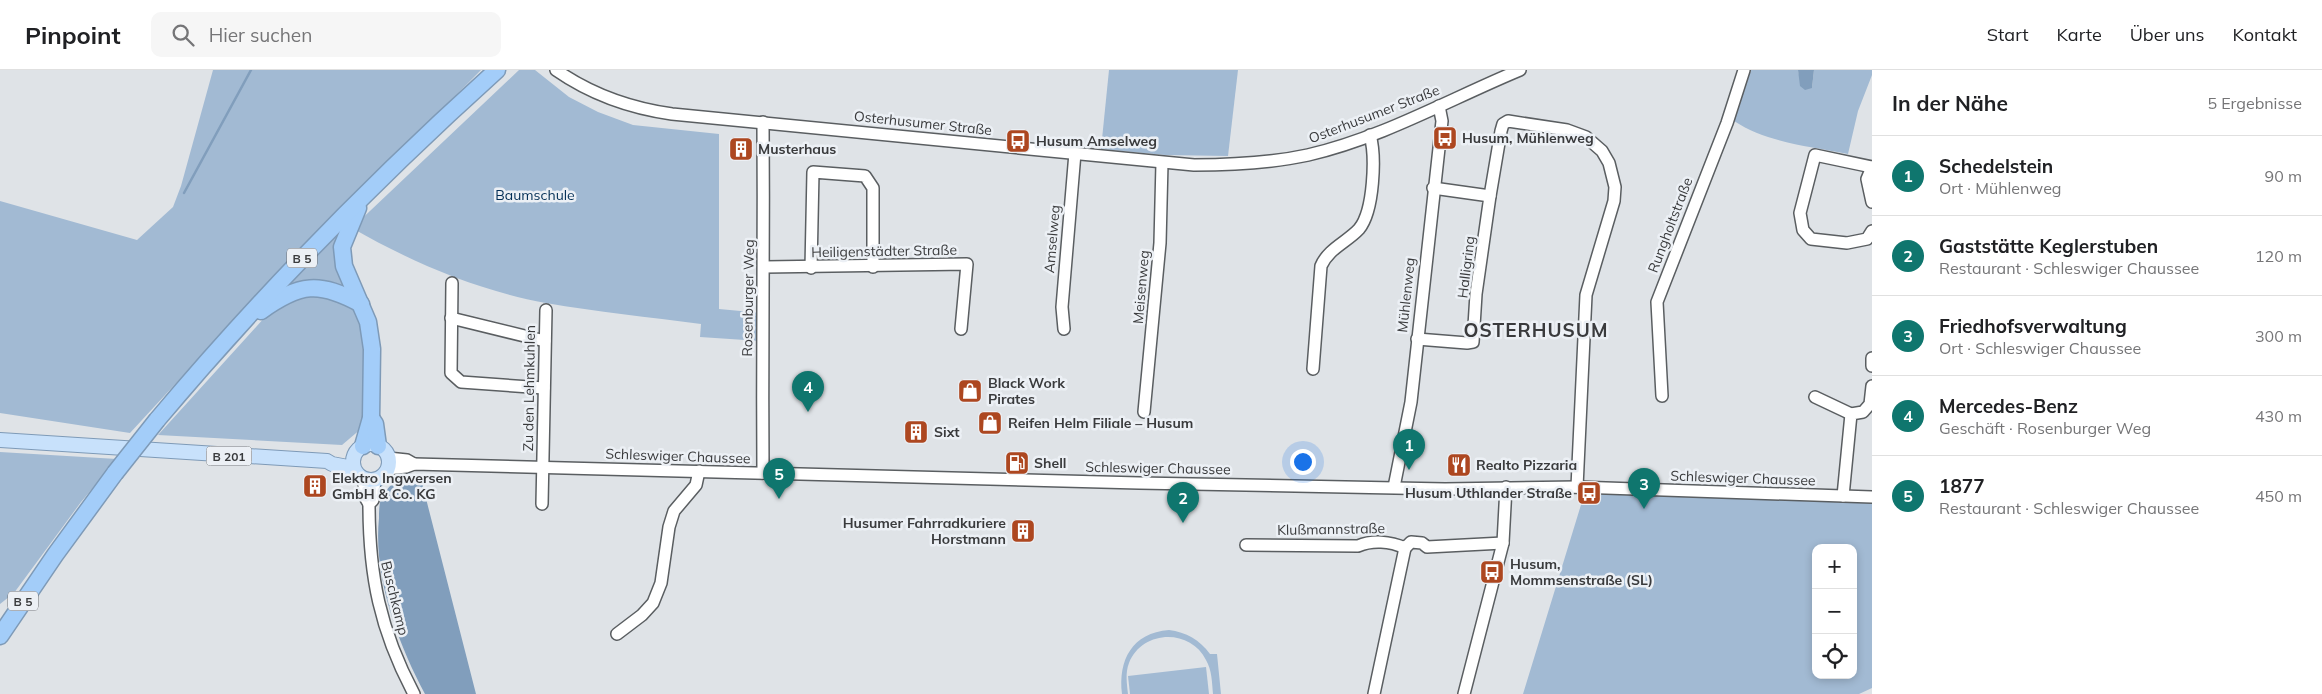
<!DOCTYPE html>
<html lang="de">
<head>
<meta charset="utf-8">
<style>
	:root { --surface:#fff; --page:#f6f6f6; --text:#202124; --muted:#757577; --line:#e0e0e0; --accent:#0f766e }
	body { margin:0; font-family:Mulish,sans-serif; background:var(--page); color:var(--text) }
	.controls { position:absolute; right:15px; bottom:15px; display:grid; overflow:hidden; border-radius:10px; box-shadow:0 2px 8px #0003 }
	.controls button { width:45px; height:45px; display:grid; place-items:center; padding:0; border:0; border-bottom:1px solid var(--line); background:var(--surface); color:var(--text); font:25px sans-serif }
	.you { position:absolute; left:1302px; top:391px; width:18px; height:18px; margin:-12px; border:4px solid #fff; border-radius:50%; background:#1a73e8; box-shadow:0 0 0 8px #1a73e833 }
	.badge { display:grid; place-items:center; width:32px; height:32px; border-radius:50%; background:var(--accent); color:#fff; font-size:16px; font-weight:700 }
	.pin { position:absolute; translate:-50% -41px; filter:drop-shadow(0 1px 2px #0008) }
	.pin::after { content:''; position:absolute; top:26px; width:18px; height:15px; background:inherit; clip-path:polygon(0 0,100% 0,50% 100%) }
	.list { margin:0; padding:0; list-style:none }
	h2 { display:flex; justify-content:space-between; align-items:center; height:65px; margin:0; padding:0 20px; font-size:21px }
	h2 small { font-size:16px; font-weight:400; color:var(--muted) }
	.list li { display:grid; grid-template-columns:32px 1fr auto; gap:15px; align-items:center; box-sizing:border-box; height:80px; padding:0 20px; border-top:1px solid var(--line) }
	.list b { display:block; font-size:19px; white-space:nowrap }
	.list p { margin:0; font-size:16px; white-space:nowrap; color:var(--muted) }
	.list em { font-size:16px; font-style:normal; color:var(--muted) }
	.icon { flex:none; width:28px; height:28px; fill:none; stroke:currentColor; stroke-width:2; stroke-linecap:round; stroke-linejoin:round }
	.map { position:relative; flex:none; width:1872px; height:624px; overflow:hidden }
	header { display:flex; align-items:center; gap:30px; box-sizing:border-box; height:70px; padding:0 25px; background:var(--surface); border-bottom:1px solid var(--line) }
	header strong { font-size:24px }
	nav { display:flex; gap:28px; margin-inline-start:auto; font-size:18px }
	.search { width:350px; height:45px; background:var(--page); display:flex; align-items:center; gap:12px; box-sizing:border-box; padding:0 18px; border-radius:10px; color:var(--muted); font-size:19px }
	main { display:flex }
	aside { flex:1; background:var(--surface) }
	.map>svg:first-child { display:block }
	.green { fill:#a2bad3; fill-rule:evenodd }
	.water { fill:#819ebc }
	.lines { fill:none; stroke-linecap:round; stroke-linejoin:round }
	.stream { stroke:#819ebc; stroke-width:2.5 }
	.minor-casing { stroke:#5a5e61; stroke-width:14 }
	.major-casing { stroke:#7e9ab7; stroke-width:16 }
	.highway-casing { stroke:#7e9ab7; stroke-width:19 }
	.minor { stroke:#fff; stroke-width:11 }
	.major { stroke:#c8e1fb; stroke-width:14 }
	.highway { stroke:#a3cdf9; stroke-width:16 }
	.highway-bridge-casing { stroke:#7e9ab7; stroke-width:19; stroke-linecap:butt }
	.highway-bridge { stroke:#a3cdf9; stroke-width:16 }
	.labels { text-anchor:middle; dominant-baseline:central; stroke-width:5; stroke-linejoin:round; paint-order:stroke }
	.shield { fill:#ecf0f5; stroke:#6f7174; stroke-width:1 }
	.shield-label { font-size:12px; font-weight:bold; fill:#3a3b3d }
	.street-label { font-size:14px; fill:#3a3b3d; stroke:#ecf0f5 }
	.poi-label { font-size:14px; font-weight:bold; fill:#3a3b3d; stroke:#ecf0f5; text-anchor:start }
	.park-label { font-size:14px; fill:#002d54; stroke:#ecf0f5 }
	.district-label { font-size:19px; font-weight:bold; letter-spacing:1px; fill:#3a3b3d; stroke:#ecf0f5 }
</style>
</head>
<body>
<header>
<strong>Pinpoint</strong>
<div class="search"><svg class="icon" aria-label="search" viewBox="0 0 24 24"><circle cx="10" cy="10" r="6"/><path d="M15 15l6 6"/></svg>Hier suchen</div>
<nav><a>Start</a><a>Karte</a><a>Über uns</a><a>Kontakt</a></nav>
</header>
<main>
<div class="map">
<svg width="1872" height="624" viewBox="0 0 1872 624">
	<rect width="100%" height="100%" fill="#dfe3e7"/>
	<!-- green -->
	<g class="green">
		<path d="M 213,0 L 481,0 L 249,234 L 130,363 L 0,343 L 0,131 L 137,170 L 173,137 L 181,116 Z"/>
		<path d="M 519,0 L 535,0 L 569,27 L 598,42 L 633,55 L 719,64 L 719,239 L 762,243 L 760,271 L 700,267 L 701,254 C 649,247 597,242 546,233 C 479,221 411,192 352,158 Z"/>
		<path d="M 1109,0 L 1238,0 L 1228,86 L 1165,85 L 1101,79 Z"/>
		<path d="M 1751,0 L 1798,0 L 1799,5 L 1812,18 L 1814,0 L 1872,0 L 1872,5 L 1858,41 L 1848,84 C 1808,76 1768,73 1734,51 Z"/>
		<path d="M 340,160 L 352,225 L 281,221 Z"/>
		<path d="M 308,224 C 318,226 331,227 342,231 C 377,245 365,328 362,358 L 342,375 L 158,365 L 275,236 Z"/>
		<path d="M 0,382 L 117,389 L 81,432 L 14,523 L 0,534 Z"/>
		<path d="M 1649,422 L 1872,430 L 1872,618 L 1859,624 L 1523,624 L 1584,425 ZM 1816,478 L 1853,478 L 1853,605 L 1816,605 Z"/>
		<path d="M 1169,560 C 1186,562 1200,570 1210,584 L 1217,584 L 1221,624 L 1213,624 C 1212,613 1212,600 1206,590 C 1190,558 1142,560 1129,593 C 1125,603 1127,614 1128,624 L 1122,624 C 1118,590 1132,563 1169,560 Z"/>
		<path d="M 1206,597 L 1209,624 L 1130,624 L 1128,606 Z"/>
	</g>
	<!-- water -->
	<g class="water">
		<path d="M 1798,0 L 1814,0 L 1812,18 L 1805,20 L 1800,16 Z"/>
		<path d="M 407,402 L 421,409 L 476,624 L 425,624 C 398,573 373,507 379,448 C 379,443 379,435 381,429 C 387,417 397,409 407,402 Z"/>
	</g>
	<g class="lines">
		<!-- stream -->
		<path class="stream" d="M 184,123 L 251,0"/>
		<defs>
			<g id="minor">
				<path d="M 556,0 C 592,25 629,38 672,44 L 1194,95 C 1231,95 1271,93 1308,85 C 1382,68 1450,29 1520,0"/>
				<path d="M 1872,97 L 1815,85 L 1800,143 L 1803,160 L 1811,169 L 1847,173 L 1867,169 L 1872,161"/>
				<path d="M 1872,97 L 1867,109 L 1872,132"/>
				<path d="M 1490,126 L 1501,61 L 1503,54 L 1508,51 L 1567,60 L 1586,67 L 1602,81 L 1609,93 L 1615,117 L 1614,131 L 1586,225 L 1577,417"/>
				<path d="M 765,197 L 967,194 L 961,259"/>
				<path d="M 811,198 L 813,102 L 865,106 L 873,118 L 873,197"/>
				<path d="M 452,213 L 451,303 L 461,312 L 544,318"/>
				<path d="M 451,248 L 545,271"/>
				<path d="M 1064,259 L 1062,237 L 1075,83"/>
				<path d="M 1417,269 L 1467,273 L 1473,272 L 1476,224 L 1490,126 L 1433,118"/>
				<path d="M 1872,288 L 1872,296"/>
				<path d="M 1313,299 L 1321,196 C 1328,179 1347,172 1359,159 C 1374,141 1376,86 1370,65"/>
				<path d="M 1662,326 L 1657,232 L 1727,53 L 1744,0"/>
				<path d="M 1815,327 L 1851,344"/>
				<path d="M 1144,342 L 1160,173 L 1162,93"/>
				<path d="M 388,388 L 407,390 L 414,394"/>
				<path d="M 387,399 L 406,397 L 414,394 L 1139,413 L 1445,419 L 1577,417 L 1872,427"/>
				<path d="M 763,403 C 762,286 764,169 763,52"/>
				<path d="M 363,408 L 366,429 L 369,434"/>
				<path d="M 375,409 L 373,430 L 369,434 C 369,506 380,560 414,624"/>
				<path d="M 1394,417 L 1411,332 L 1442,51 L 1439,36"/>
				<path d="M 1843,426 L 1851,344 L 1863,342 L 1870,334 L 1872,316"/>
				<path d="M 542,434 L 546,240"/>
				<path d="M 1246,475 L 1358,476 C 1372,470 1390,471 1405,478 L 1411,472 L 1422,473 L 1427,477 L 1503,473"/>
				<path d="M 617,564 L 642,545 L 653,533 L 661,513 L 669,457 L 674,441 L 696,415 L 699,401"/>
				<path d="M 1374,624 L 1405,478"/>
				<path d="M 1464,624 L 1503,473 L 1506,417"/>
			</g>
			<g id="major">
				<path d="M 0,370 L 327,391 L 332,394 L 353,398"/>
				<circle cx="371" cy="392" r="18"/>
			</g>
			<g id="highway">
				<path d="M 358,138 L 342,177 L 344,196 L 368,252 L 372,279 L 371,348 L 363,376"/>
				<path d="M 261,241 C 300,213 319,211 361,234"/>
				<path d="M 371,348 L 375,354 L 378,376"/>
				<path d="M 157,350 C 262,225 376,109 497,0"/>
				<path d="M 0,566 L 55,485 L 115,403"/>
			</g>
		</defs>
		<!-- minor casing -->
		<use href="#minor" class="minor-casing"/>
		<!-- major casing -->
		<use href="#major" class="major-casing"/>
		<!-- highway casing -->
		<use href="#highway" class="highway-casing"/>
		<!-- minor -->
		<use href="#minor" class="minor"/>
		<!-- major -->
		<use href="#major" class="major"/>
		<!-- highway -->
		<use href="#highway" class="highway"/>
		<defs>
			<path id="highway-bridge" d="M 115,403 L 157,350"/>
		</defs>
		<!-- highway-bridge casing -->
		<use href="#highway-bridge" class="highway-bridge-casing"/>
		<!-- highway-bridge -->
		<use href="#highway-bridge" class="highway-bridge"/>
	</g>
	<!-- icons -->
	<defs>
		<symbol id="bus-square" viewBox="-11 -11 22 22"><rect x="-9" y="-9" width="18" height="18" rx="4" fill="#ad4720" stroke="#ecf0f5"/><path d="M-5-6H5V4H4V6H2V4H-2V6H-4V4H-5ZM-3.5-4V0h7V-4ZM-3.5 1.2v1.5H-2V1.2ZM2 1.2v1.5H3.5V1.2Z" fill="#fff"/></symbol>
		<symbol id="building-square" viewBox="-11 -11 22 22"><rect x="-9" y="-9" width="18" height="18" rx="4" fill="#ad4720" stroke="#ecf0f5"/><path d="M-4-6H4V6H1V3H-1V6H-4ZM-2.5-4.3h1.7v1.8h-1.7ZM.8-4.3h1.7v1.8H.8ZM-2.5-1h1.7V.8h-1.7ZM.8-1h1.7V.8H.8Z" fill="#fff"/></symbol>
		<symbol id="shop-square" viewBox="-11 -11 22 22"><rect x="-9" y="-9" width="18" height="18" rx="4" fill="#ad4720" stroke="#ecf0f5"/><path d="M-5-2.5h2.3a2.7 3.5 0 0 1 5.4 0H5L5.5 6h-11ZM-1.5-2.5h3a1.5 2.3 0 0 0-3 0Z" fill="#fff"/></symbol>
		<symbol id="fuel-square" viewBox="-11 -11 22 22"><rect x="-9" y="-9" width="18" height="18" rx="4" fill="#ad4720" stroke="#ecf0f5"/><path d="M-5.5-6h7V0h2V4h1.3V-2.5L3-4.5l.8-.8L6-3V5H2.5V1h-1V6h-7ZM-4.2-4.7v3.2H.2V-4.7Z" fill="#fff"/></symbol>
		<symbol id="restaurant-square" viewBox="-11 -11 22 22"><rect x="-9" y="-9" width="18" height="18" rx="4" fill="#ad4720" stroke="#ecf0f5"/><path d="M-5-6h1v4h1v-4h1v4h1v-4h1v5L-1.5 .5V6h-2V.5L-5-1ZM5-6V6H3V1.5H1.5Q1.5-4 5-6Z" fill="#fff"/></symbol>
	</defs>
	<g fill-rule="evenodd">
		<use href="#bus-square" x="1431" y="54" width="28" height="28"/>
		<use href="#bus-square" x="1004" y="57" width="28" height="28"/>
		<use href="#building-square" x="727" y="65" width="28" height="28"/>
		<use href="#shop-square" x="956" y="307" width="28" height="28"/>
		<use href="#shop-square" x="976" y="339" width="28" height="28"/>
		<use href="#building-square" x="902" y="348" width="28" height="28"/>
		<use href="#fuel-square" x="1003" y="379" width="28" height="28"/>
		<use href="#restaurant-square" x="1445" y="381" width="28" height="28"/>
		<use href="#building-square" x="301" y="402" width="28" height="28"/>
		<use href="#bus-square" x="1575" y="409" width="28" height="28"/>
		<use href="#building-square" x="1009" y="447" width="28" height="28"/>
		<use href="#bus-square" x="1478" y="488" width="28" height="28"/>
	</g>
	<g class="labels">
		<!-- shield labels -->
		<g class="shield">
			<rect x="287" y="178.5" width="30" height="19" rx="4"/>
			<rect x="206.5" y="376.5" width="45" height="19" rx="4"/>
			<rect x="8" y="521.5" width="30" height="19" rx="4"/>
		</g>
		<g class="shield-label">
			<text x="302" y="188">B 5</text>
			<text x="229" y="386">B 201</text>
			<text x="23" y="531">B 5</text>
		</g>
		<!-- street labels -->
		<g class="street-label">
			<text transform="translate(1374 44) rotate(-21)">Osterhusumer Straße</text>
			<text transform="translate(923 53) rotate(6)">Osterhusumer Straße</text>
			<text transform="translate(1670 155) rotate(-69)">Rungholtstraße</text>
			<text transform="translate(1052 169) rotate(-85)">Amselweg</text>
			<text transform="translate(884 181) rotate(-1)">Heiligenstädter Straße</text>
			<text transform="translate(1466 197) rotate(-83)">Halligring</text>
			<text transform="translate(1141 217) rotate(-85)">Meisenweg</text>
			<text transform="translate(1406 225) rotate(-84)">Mühlenweg</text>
			<text transform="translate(748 228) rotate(-89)">Rosenburger Weg</text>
			<text transform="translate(529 318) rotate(-89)">Zu den Lehmkuhlen</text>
			<text transform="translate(678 386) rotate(2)">Schleswiger Chaussee</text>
			<text transform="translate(1158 398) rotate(1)">Schleswiger Chaussee</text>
			<text transform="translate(1743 408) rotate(2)">Schleswiger Chaussee</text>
			<text transform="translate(1331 459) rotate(-1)">Klußmannstraße</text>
			<text transform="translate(395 528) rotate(76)">Buschkamp</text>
		</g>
		<!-- poi labels -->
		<g class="poi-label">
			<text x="1462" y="68">Husum, Mühlenweg</text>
			<text x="1036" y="71">Husum Amselweg</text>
			<text x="758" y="79">Musterhaus</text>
			<text x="988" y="313">Black Work<tspan x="988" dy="16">Pirates</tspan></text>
			<text x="1008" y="353">Reifen Helm Filiale – Husum</text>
			<text x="934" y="362">Sixt</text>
			<text x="1034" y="393">Shell</text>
			<text x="1476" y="395">Realto Pizzaria</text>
			<text x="332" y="408">Elektro Ingwersen<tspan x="332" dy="16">GmbH &amp; Co. KG</tspan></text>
			<text x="1572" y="423" text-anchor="end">Husum Uthlander Straße</text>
			<text x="1006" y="453" text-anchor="end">Husumer Fahrradkuriere<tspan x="1006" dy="16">Horstmann</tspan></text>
			<text x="1510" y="494">Husum,<tspan x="1510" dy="16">Mommsenstraße (SL)</tspan></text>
		</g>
		<!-- park labels -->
		<g class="park-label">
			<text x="535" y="125">Baumschule</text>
		</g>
		<!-- district labels -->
		<g class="district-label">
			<text x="1536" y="260">OSTERHUSUM</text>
		</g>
	</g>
</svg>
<div class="controls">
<button>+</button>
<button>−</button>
<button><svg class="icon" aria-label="locate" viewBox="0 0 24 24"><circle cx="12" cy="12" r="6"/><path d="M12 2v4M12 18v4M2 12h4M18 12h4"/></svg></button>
</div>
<div class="you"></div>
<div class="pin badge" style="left:1409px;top:400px">1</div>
<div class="pin badge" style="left:1183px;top:453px">2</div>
<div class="pin badge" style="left:1644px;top:439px">3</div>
<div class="pin badge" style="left:808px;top:342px">4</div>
<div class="pin badge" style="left:779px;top:429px">5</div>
</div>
<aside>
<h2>In der Nähe<small>5 Ergebnisse</small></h2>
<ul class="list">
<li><span class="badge">1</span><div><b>Schedelstein</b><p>Ort · Mühlenweg</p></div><em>90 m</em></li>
<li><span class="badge">2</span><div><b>Gaststätte Keglerstuben</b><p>Restaurant · Schleswiger Chaussee</p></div><em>120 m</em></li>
<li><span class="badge">3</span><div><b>Friedhofsverwaltung</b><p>Ort · Schleswiger Chaussee</p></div><em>300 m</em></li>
<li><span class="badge">4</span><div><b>Mercedes-Benz</b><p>Geschäft · Rosenburger Weg</p></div><em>430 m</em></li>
<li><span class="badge">5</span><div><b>1877</b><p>Restaurant · Schleswiger Chaussee</p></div><em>450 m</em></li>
</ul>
</aside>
</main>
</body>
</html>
